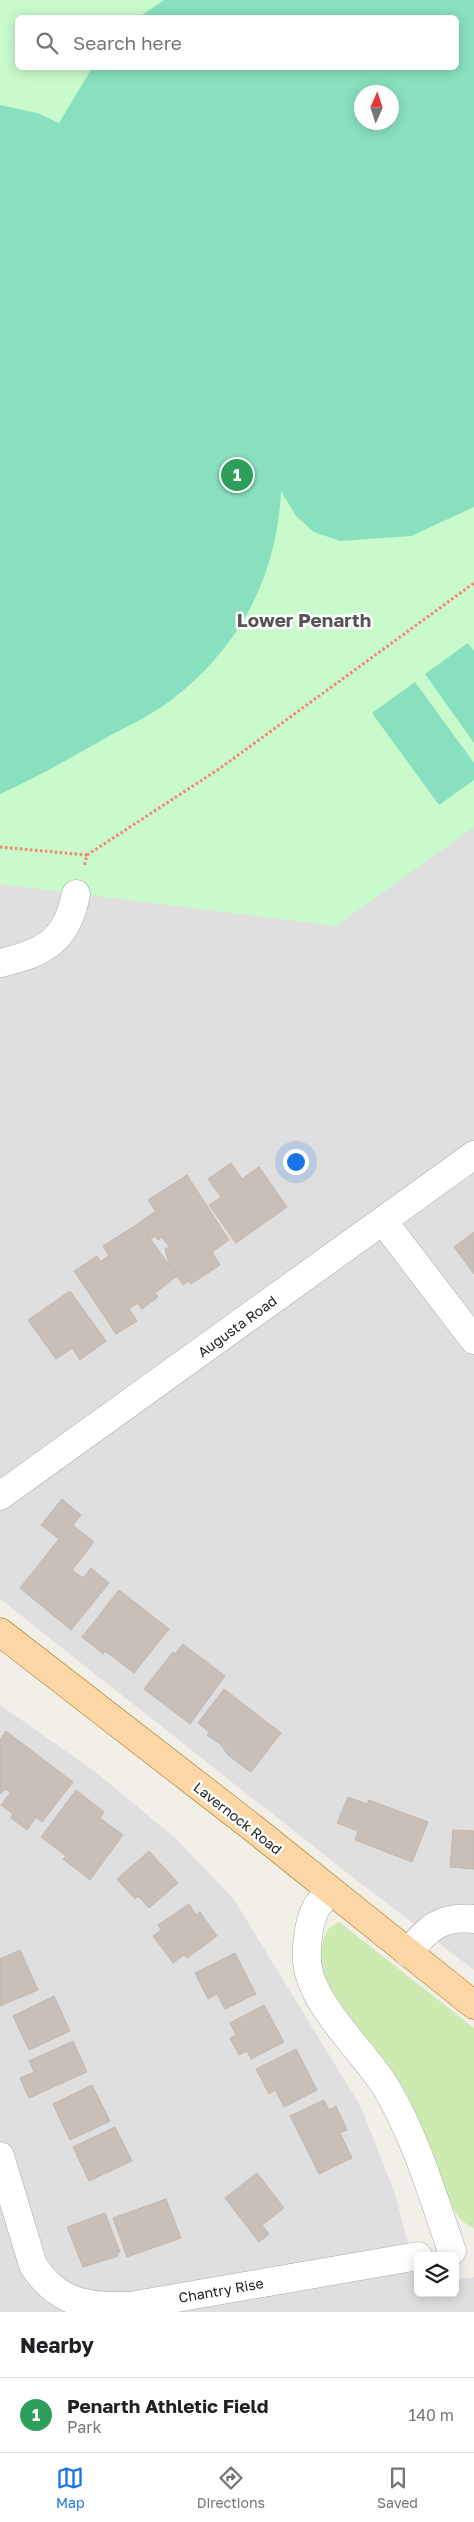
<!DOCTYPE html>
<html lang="en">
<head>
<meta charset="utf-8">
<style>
	:root { --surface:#fff; --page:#f6f6f6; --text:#202124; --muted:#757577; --line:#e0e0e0; --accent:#1a73e8 }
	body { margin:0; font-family:"Golos Text",sans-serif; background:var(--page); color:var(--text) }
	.controls { position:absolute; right:15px; bottom:15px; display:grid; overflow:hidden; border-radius:8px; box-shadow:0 2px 12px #0003 }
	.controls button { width:45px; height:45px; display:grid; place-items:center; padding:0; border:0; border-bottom:1px solid var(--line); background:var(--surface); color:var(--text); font:25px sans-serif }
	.compass { position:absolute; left:354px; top:85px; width:45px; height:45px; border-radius:50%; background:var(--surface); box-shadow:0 2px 12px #0003; rotate:3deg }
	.you { position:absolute; left:295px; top:1161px; width:18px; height:18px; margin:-12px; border:4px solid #fff; border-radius:50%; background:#1a73e8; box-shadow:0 0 0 8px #1a73e833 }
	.badge { display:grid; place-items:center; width:32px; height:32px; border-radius:50%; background:var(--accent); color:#fff; font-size:16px; font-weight:700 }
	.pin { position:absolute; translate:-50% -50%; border:2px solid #fff; box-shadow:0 1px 5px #0006 }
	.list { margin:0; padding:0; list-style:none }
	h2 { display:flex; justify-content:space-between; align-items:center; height:65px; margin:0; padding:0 20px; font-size:21px }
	h2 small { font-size:16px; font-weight:400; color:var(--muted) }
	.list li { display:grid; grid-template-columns:32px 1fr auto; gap:15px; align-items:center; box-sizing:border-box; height:75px; padding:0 20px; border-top:1px solid var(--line) }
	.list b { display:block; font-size:19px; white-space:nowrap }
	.list p { margin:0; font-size:16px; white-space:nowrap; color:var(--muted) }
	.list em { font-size:16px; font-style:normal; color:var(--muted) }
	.icon { flex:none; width:28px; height:28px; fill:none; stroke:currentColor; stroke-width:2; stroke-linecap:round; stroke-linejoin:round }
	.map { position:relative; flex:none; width:474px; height:2312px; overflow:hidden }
	.search { position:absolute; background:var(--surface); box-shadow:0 2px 12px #0003; left:15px; right:15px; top:15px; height:55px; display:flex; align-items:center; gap:12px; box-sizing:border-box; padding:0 18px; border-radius:8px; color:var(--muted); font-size:19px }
	.sheet { height:140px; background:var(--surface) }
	nav { display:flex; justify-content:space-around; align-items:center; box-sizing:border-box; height:70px; border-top:1px solid var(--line); background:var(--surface); font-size:14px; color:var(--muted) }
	nav a { display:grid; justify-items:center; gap:2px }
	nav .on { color:var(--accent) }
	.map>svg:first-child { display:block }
	.residential { fill:#e0dfdf; fill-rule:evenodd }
	.grass { fill:#cdebb0 }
	.park { fill:#c8facc; fill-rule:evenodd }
	.pitch { fill:#88e0be; fill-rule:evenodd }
	.building { fill:#c7bfb8; stroke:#c4b6ab }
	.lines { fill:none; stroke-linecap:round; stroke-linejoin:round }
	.minor-casing { stroke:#a9a9a9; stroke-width:29 }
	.major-casing { stroke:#a06b00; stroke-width:29 }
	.path { stroke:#fa8072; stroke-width:3; stroke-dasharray:2.5 2.5; stroke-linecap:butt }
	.minor { stroke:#fff; stroke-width:28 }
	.major { stroke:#fcd6a4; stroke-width:28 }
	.labels { text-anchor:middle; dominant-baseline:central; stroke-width:5; stroke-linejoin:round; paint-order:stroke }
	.street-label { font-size:14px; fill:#222; stroke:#fff }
	.district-label { font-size:19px; font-weight:bold; fill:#555; stroke:#fff }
</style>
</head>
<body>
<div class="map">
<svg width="474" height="2312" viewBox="0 0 474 2312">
	<rect width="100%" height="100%" fill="#f2efe9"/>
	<!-- residential -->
	<g class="residential">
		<path d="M 0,0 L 474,0 L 474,1970 L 341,1868 L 0,1599 ZM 18,18 L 456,18 L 456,68 L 18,68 ZM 362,92 L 392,92 L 392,122 L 362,122 Z"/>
		<path d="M 0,1705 L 93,1770 L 173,1836 L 233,1898 L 361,2107 L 395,2194 L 418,2282 L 418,2293 L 455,2293 L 455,2280 L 474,2277 L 474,2312 L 0,2312 Z"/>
	</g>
	<!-- grass -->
	<path class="grass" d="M 339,1922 L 474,2028 L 474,2228 C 444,2219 423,2129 408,2099 C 404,2089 397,2080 391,2070 C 367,2032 311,1995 322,1945 C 324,1933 328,1927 339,1922 Z"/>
	<!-- park -->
	<path class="park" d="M 0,0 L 474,0 L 474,827 L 336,926 L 0,884 ZM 18,18 L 456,18 L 456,68 L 18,68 ZM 362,92 L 392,92 L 392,122 L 362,122 Z"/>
	<!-- pitch -->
	<g class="pitch">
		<path d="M 164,0 L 474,0 L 474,507 L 411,536 L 340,541 L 314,532 L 296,516 L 281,491 C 277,577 239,649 170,701 C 150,716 125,727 104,739 C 70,758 36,778 0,794 L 0,105 L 37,113 L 59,123 L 92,68 L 456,68 L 456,18 L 139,17 ZM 392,92 L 392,122 L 362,122 L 362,92 Z"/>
		<path d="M 468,643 L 474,651 L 474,743 L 425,674 Z"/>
		<path d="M 415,682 L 474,763 L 474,780 L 439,805 L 372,713 Z"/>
	</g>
	<!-- building -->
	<g class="building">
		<path d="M 231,1163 L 242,1179 L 259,1167 L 287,1207 L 236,1243 L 209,1205 L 221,1197 L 208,1179 Z"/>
		<path d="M 187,1175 L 229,1240 L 212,1252 L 220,1265 L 191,1284 L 189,1281 L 183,1285 L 169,1264 L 165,1249 L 169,1247 L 162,1237 L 158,1240 L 155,1236 L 150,1239 L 139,1223 L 154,1212 L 159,1217 L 148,1200 Z"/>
		<path d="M 139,1223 L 177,1276 L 155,1293 L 158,1297 L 142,1309 L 138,1303 L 129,1309 L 137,1321 L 116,1334 L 74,1271 L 97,1256 L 101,1261 L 109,1256 L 103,1246 Z"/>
		<path d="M 474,1232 L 474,1274 L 454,1247 Z"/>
		<path d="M 70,1291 L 106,1341 L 80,1360 L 72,1348 L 56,1359 L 28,1320 Z"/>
		<path d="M 62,1499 L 81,1515 L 73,1525 L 94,1542 L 72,1570 L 83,1578 L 91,1568 L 109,1583 L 71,1630 L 20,1588 L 59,1539 L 41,1525 Z"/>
		<path d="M 119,1590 L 169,1629 L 134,1673 L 105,1651 L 103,1654 L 82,1637 Z"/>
		<path d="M 183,1644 L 225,1676 L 190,1724 L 144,1689 L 173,1652 L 175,1654 Z"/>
		<path d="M 224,1689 L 281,1733 L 251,1772 L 228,1755 L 221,1745 L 207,1735 L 209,1732 L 198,1723 Z"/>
		<path d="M 6,1731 L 73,1782 L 42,1822 L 36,1817 L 27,1830 L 11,1818 L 13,1814 L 1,1805 L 10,1793 L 6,1789 L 0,1794 L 0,1740 Z"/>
		<path d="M 76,1790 L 104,1812 L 100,1818 L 123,1835 L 90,1880 L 63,1859 L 66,1856 L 41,1837 Z"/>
		<path d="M 348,1797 L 367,1804 L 369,1800 L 428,1822 L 412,1862 L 355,1840 L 358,1831 L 337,1823 Z"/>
		<path d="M 453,1830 L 474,1831 L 474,1869 L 450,1867 Z"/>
		<path d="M 149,1851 L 178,1883 L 149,1908 L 138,1896 L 135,1899 L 117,1879 Z"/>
		<path d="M 189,1904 L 196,1915 L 200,1912 L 217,1936 L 187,1958 L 184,1955 L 173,1963 L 153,1936 L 161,1930 L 158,1925 Z"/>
		<path d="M 20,1950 L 38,1990 L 0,2006 L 0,1959 Z"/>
		<path d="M 235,1953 L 256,1994 L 225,2009 L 217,1994 L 208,1999 L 195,1973 Z"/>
		<path d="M 54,1996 L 70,2031 L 29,2050 L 13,2016 Z"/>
		<path d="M 264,2005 L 284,2042 L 251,2059 L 247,2051 L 239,2055 L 230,2038 L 236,2035 L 230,2023 Z"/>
		<path d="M 73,2041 L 87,2072 L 29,2098 L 20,2078 L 34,2072 L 29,2061 Z"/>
		<path d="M 296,2049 L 317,2090 L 284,2107 L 275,2090 L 269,2094 L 256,2069 Z"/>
		<path d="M 92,2085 L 110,2121 L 70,2140 L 53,2104 Z"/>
		<path d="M 324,2100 L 329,2110 L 336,2106 L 347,2130 L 340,2133 L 352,2158 L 319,2174 L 290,2116 Z"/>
		<path d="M 115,2127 L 132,2161 L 89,2181 L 73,2147 Z"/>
		<path d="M 257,2173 L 284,2208 L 262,2225 L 269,2234 L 259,2242 L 225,2198 Z"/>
		<path d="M 166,2199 L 181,2238 L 127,2257 L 113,2218 Z"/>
		<path d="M 105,2213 L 120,2252 L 117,2253 L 118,2256 L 83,2267 L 67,2227 Z"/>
	</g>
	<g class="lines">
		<defs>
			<g id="minor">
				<path d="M 0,963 C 44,953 67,941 76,894"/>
				<path d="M 383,1221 L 474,1340"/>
				<path d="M 0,1496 L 474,1155"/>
				<path d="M 330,1891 C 326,1896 321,1901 317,1906 C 308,1922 304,1954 309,1973 C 319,2012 365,2053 387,2089 C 416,2138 433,2197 452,2251"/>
				<path d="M 408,1953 C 428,1928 440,1916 474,1919"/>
				<path d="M 0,2156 L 33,2265 C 58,2304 88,2307 130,2306 L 418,2256"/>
			</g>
			<path id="major" d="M 0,1632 L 253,1828 L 474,2005"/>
		</defs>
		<!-- minor casing -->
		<use href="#minor" class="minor-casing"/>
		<!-- major casing -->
		<use href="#major" class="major-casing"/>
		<!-- path -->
		<g class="path">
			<path d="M 0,847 L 87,855 L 84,867"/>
			<path d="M 87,855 L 219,769 L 474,583"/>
		</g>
		<!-- minor -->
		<use href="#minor" class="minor"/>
		<!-- major -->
		<use href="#major" class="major"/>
	</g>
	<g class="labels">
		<!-- street labels -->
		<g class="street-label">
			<text transform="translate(237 1326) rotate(-36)">Augusta Road</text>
			<text transform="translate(238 1818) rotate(38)">Lavernock Road</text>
			<text transform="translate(221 2290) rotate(-10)">Chantry Rise</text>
		</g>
		<!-- district labels -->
		<g class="district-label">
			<text x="304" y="619">Lower Penarth</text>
		</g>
	</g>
</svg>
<div class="controls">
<button><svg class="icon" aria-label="layers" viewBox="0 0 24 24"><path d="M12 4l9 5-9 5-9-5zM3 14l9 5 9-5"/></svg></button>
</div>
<svg class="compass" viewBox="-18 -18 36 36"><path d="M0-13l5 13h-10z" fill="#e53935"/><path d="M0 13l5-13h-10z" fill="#757577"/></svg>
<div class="you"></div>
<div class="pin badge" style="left:237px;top:475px;background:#2e9e5b">1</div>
<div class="search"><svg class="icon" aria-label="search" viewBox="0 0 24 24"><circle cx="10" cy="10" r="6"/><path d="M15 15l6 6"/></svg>Search here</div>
</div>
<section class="sheet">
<h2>Nearby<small></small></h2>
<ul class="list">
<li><span class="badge" style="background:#2e9e5b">1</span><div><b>Penarth Athletic Field</b><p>Park</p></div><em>140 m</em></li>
</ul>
</section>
<nav>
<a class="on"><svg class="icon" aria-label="map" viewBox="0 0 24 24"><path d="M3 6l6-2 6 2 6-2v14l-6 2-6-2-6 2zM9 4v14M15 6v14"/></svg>Map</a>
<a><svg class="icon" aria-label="directions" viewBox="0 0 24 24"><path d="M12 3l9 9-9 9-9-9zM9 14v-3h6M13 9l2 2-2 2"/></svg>Directions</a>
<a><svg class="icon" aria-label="saved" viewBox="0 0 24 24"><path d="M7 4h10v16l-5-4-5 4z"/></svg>Saved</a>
</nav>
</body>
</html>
